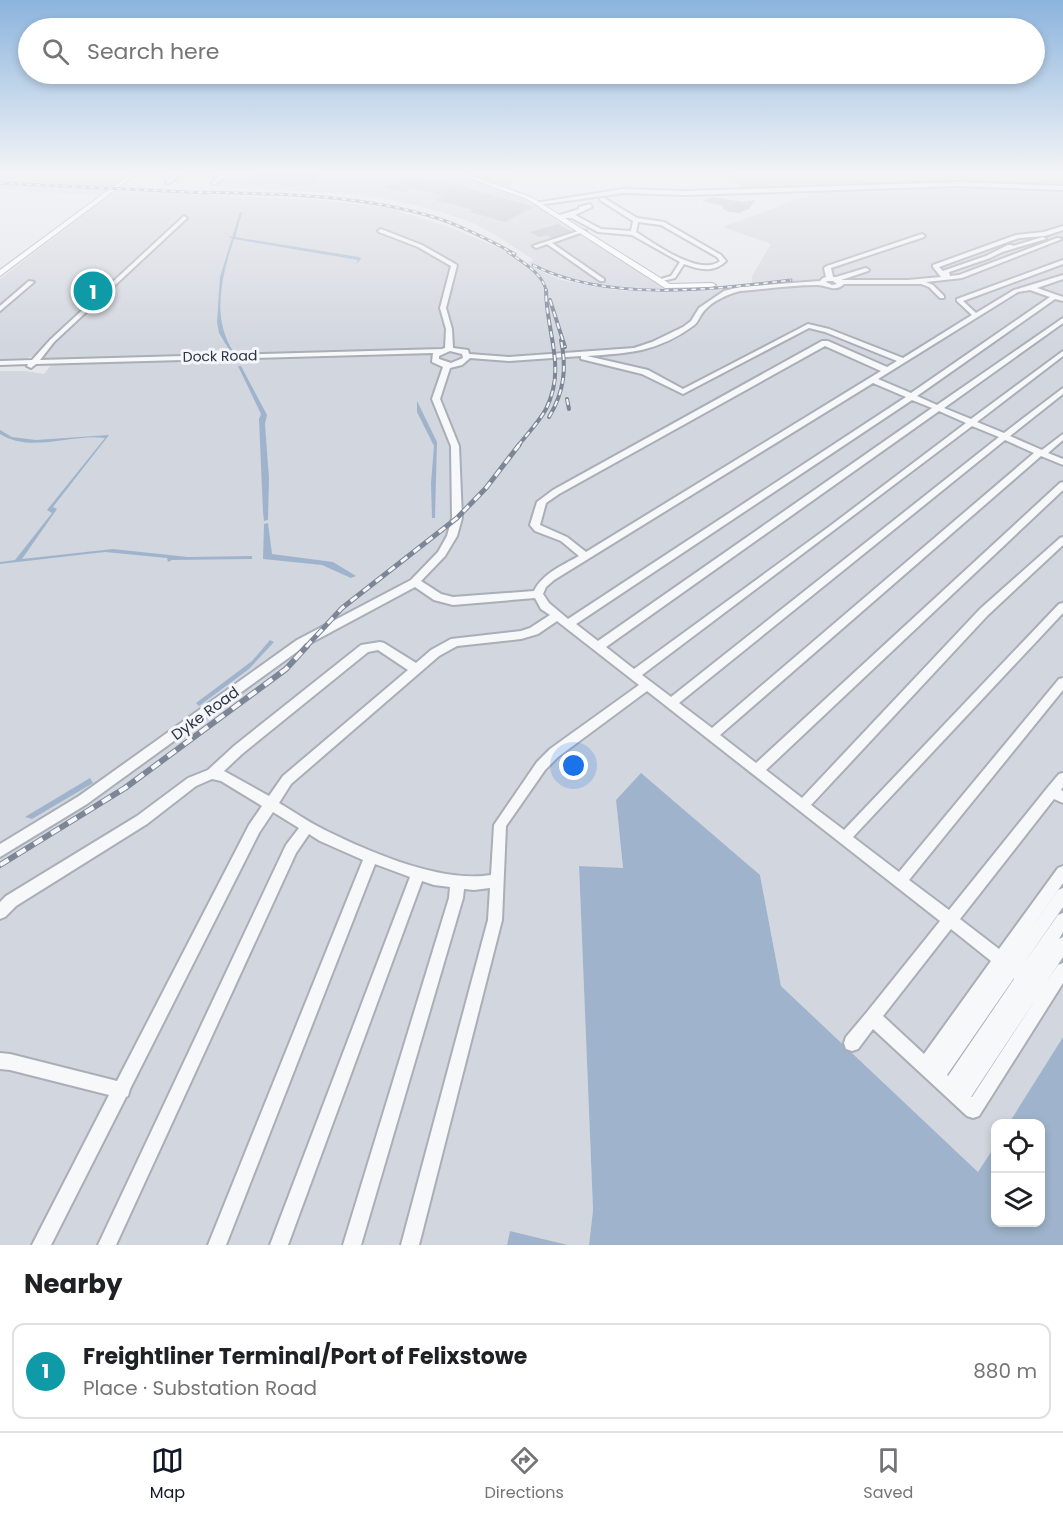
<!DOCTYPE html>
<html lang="en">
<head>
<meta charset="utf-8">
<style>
	:root { --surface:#fff; --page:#f6f6f6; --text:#202124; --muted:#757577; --line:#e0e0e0; --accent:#111827 }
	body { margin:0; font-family:Poppins,sans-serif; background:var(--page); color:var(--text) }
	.controls { position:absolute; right:18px; bottom:18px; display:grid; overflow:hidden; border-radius:12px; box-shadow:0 3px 9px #0003 }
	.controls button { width:54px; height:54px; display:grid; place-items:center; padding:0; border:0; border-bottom:2px solid var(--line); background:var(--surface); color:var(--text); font:30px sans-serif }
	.you { position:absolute; left:574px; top:766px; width:21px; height:21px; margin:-15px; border:4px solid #fff; border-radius:50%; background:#1a73e8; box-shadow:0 0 0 9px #1a73e833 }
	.badge { display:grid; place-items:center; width:39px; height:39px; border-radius:50%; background:var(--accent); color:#fff; font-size:20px; font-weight:700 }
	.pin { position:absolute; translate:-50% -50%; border:3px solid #fff; box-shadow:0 2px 6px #0006 }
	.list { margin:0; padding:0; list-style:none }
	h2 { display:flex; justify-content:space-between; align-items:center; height:78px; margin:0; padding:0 24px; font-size:26px }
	h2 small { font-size:20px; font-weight:400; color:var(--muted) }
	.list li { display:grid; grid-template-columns:39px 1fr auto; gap:18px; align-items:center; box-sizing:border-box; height:96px; margin:0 12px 12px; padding:0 12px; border:2px solid var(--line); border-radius:12px }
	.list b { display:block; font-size:22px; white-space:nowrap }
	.list p { margin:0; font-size:20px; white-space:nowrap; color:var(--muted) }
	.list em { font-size:20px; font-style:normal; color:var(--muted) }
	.icon { flex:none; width:33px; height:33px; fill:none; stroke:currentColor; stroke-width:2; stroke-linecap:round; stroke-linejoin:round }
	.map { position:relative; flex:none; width:1063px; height:1245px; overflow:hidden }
	.search { position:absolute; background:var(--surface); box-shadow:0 3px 9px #0003; left:18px; right:18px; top:18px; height:66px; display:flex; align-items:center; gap:15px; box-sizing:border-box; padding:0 21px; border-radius:33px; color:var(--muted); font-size:22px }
	.sheet { height:186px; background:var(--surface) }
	nav { display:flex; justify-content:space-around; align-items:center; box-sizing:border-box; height:84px; border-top:2px solid var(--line); background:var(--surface); font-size:16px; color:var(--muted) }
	nav a { display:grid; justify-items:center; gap:3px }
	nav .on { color:var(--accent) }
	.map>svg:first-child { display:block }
	.built { fill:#d2d6de }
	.green { fill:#c9d6c5 }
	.water { fill:#9fb4cc }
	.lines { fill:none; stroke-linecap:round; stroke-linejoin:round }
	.stream { stroke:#9fb4cc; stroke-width:1.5 }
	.building { fill:#bbc0ca }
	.minor-casing { stroke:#a9aeb7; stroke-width:4 }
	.major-casing { stroke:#a3abb8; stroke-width:2 }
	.minor { fill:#f7f8fa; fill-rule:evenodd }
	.major { fill:#fff; fill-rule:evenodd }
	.rail-far3-casing { stroke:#7d8696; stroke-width:3 }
	.rail-far2-casing { stroke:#7d8696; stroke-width:4 }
	.rail-far1-casing { stroke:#7d8696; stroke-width:5 }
	.rail-casing { stroke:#7d8696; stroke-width:6 }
	.rail-far3 { stroke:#f4f6f9; stroke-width:1.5; stroke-dasharray:4.5; stroke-linecap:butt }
	.rail-far2 { stroke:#f4f6f9; stroke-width:2; stroke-dasharray:6; stroke-linecap:butt }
	.rail-far1 { stroke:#f4f6f9; stroke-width:3; stroke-dasharray:8; stroke-linecap:butt }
	.rail { stroke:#f4f6f9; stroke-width:4; stroke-dasharray:10; stroke-linecap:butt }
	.labels { text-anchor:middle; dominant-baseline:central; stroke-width:6; stroke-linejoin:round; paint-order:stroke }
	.far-street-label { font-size:14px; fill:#2b3445; stroke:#f4f6f9 }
	.street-label { font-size:15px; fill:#2b3445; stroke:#f4f6f9 }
</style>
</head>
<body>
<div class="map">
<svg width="1063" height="1245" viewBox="0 0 1063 1245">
	<rect width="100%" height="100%" fill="#e4e7ec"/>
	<!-- built -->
	<g class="built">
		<path d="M 230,171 L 446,171 L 463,175 L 534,203 L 672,288 L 606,289 L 629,291 L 719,289 L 719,287 L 752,284 L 752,276 L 771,244 L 723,227 L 826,189 L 965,185 L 1063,189 L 1063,1037 L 1009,1123 L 996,1124 L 995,1146 L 979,1173 L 781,986 L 760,875 L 616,800 L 623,869 L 579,866 L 593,1210 L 589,1245 L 568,1245 L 510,1231 L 507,1245 L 0,1245 L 0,371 L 25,371 L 44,374 L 56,359 L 41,358 L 43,353 L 27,358 L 0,359 L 0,279 L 115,191 L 319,200 L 388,208 L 452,228 L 508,252 L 540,271 L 561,280 L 600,288 L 552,275 L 528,262 L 534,260 L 492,233 L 473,223 L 441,212 L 393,200 L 352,194 L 216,187 Z"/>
		<path d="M 0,182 L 111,186 L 100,195 L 34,192 L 0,189 Z"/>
	</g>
	<!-- green -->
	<g class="green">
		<path d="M 0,171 L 90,171 L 125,175 L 111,186 L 0,182 Z"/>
		<path d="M 457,171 L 513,171 L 510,188 Z"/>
		<path d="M 738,171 L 1063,171 L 1063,187 L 969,183 L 740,189 L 740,185 L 731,179 Z"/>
	</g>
	<!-- water -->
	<g class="water">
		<path d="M 240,212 L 242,212 L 235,238 L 361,259 L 356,264 L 358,260 L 234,239 C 222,275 211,317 233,351 L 230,351 L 219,333 L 217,322 L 220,277 Z"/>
		<path d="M 238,366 L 241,366 L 267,415 L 265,424 L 269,478 L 268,520 L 264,521 L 263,512 L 259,419 L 261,414 Z"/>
		<path d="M 417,401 L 437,442 L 435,518 L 432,518 L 431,483 L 434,446 L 417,412 Z"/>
		<path d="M 0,430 L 12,437 L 36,440 L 109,435 L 53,507 L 57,509 L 22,559 L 113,549 L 188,557 L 252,556 L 252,559 L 172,560 L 168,562 L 167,558 L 105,552 L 0,564 L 0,562 L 15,560 L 52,513 L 47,510 L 105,438 C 72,433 32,454 0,434 Z"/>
		<path d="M 268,523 L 272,554 L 333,562 L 356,576 L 351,578 L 322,565 L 263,559 L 264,524 Z"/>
		<path d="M 270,640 L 274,642 L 249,669 L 199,706 L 196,703 L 252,661 Z"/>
		<path d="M 641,773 L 760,875 L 781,986 L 978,1172 L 995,1146 L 996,1222 L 1040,1222 L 1040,1124 L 1009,1123 L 1063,1037 L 1063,1245 L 589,1245 L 593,1210 L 579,866 L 623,868 L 616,800 Z"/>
		<path d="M 90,778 L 93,783 L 32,819 L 25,817 Z"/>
		<path d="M 510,1231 L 568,1245 L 507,1245 Z"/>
	</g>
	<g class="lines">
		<!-- stream -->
		<path class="stream" d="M 230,237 L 360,258"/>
	</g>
	<!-- building -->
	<g class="building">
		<path d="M 256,171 L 326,171 L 314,185 L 297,185 L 296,187 L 281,186 L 284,184 L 244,183 Z"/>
		<path d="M 411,176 L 434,182 L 439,180 L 534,207 L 505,222 L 470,212 L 474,210 L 435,200 L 443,196 L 413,188 L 404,192 L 385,187 Z"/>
		<path d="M 712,197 L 743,202 L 755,200 L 749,209 L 739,213 L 729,212 L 723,209 L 723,206 L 702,201 Z"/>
		<path d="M 558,224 L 571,231 L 551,238 L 547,235 L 539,237 L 530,232 Z"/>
	</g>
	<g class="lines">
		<defs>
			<g id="minor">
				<path d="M 179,171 L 183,171 L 170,183 L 166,183 L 166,181 Z"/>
				<path d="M 226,171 L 231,171 L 216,184 L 212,184 L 212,182 Z"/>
				<path d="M 958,182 L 1063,186 L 1063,190 L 958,186 L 685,195 L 623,193 L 538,205 L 535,203 L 623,189 L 685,191 Z"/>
				<path d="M 600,198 L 604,198 L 637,218 L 664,222 L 721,255 L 726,261 C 714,273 699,270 684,264 L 675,278 L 658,282 L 658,280 L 671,276 L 680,262 L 632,235 L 598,232 L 572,218 L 560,218 L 557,216 L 579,209 L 579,207 L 590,204 L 592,207 L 575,215 L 601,229 L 631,231 L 633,221 L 600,200 ZM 638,222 L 661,225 L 717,257 L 720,261 C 700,277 655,244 636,232 Z"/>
				<path d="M 184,216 L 187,218 L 186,219 L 54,342 L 40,360 L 442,349 L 445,348 L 446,329 L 440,308 L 451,266 L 418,247 L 379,232 L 378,231 L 381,229 L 422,245 L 457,265 L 446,308 L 452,329 L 453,348 L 468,350 L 469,354 L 509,357 L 634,348 L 652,342 L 683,327 L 691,321 L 699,308 L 724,291 L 740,287 L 820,281 L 823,278 L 826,277 L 824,268 L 827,266 L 922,234 L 925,236 L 924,237 L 831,268 L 833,277 L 836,277 L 866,268 L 869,270 L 868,271 L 841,280 L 908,280 L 941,277 L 933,267 L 933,265 L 1016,235 L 1044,232 L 1063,226 L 1063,230 L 1045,236 L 1019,238 L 939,267 L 943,271 L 986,256 L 1008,245 L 1012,245 L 1013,246 L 1043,237 L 1046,239 L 1002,252 L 990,258 L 949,272 L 950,276 L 959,275 L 1057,238 L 1062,239 L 962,278 L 926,282 L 933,285 L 944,296 L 944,298 L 940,298 L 929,287 L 921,284 L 844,284 C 835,293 828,285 817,285 C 792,285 765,289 740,291 C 728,294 712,301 704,311 C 699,316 699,322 693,326 C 657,352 630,353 587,356 L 648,370 L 683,389 L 808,324 L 829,329 L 903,358 L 972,315 L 957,301 L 957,299 L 1063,260 L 1063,264 L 963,301 L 976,313 L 1014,290 L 1063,275 L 1063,279 L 1037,288 L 1063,297 L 1063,301 L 1055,299 L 917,396 L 937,405 L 1063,318 L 1063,323 L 944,408 L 971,419 L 1063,351 L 1063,356 L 977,422 L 1004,433 L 1063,388 L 1063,394 L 1010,436 L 1042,450 L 1063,434 L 1063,440 L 1048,453 L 1063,459 L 1063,465 L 1041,456 L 720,735 L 756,763 L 1060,483 L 1063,482 L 1063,490 L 766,770 L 802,798 L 980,609 L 1060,538 L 1063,537 L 1063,545 L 988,615 L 811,805 L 844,830 L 1059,604 L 1063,603 L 1063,613 L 853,837 L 899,872 L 1059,679 L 1063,678 L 1063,690 L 909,880 L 949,910 L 1048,787 L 1059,774 L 1063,773 L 1063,787 L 1061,790 L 1063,791 L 1063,803 L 1054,799 L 960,919 L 999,949 L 1058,868 L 1063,866 L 1063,883 L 1024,939 L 1058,890 L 1063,888 L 1063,907 L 1022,966 L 1058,915 L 1063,913 L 1063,932 L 1059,939 L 1063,937 L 1063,957 L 1045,984 L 1058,965 L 1063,963 L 1063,983 L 979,1116 L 973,1118 L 967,1116 L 873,1029 L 858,1049 L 852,1051 L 846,1049 L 844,1043 L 846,1037 L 867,1012 L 940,921 L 647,691 L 558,757 L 545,770 L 506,826 L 502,920 L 419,1245 L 401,1245 L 488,920 L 490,888 L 474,890 L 464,889 L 463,898 L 361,1245 L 343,1245 L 449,898 L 450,887 L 434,885 L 422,881 L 288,1245 L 270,1245 L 410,877 L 375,864 L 226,1245 L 208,1245 L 363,860 L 320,841 L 309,834 L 296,853 L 116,1245 L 98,1245 L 286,845 L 299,828 L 273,812 L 259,833 L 130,1089 L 128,1096 L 126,1097 L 51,1245 L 32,1245 L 109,1095 L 10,1070 L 0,1069 L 0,1053 L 10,1054 L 117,1081 L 249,825 L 262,806 L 221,781 L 212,779 L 196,786 L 147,824 L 16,906 L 5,917 L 0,919 L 0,902 L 6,896 L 137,816 L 188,778 L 208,770 L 234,746 L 361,645 L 380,642 L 384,643 L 416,663 L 431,650 L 451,639 L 521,631 L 530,628 L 550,615 L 541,609 L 535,598 L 453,605 L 434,600 L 415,587 L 305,646 L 87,804 L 0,857 L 0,844 L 79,796 L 297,640 L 411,580 L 438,552 L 447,536 L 452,518 L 451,446 L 432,399 L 443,367 L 432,362 L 433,353 L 36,364 L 31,368 L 27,366 L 28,364 L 0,365 L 0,361 L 32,360 L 50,340 ZM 827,281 L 833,281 L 837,284 L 832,285 L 826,282 ZM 1030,290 L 1050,297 L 911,393 L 878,379 L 1018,292 ZM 809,328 L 825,332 L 897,361 L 887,367 L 828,341 L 822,341 L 553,490 L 537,502 L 530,525 L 535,531 L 561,541 L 579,556 C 563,565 542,574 534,591 L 453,597 L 441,594 L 421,581 L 445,556 L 457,536 L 462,518 L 459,446 L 440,399 L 450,368 L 462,365 L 470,358 L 509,361 L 581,356 L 581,359 L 642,374 L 683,394 ZM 825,346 L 881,371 L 586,552 L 567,537 L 540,525 L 546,503 L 559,494 ZM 450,351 L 462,354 L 463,358 L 451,363 L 439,359 L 439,356 ZM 873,383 L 906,397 L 568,619 L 549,603 L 543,594 L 546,587 L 554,580 ZM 912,400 L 932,408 L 598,641 L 576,624 ZM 939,411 L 966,423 L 830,526 L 634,669 L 606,647 ZM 972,426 L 999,437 L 671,697 L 642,675 ZM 1005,440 L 1034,453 L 712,728 L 679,703 ZM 557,621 L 639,685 L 550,749 L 537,762 L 494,825 L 491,875 C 443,883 374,854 331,833 C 313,825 296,813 279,803 L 291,784 L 439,656 L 457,646 L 521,639 L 538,634 ZM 378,650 L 408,670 L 283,776 L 269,796 L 224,771 L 242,754 L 368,652 ZM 951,929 L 991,961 L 924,1054 L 883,1016 ZM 1014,978 L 1014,979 L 948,1076 L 947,1075 ZM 1037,997 L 972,1097 L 971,1097 Z"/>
				<path d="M 581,230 L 586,231 L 552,243 L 604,279 L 604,281 L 600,281 L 547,244 L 536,248 L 533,246 Z"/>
				<path d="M 29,281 L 34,282 L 0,311 L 0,306 Z"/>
			</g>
			<g id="major">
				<path d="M 134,171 L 140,171 L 0,276 L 0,270 Z"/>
				<path d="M 449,171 L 457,171 L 531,197 L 670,284 L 712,283 L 716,285 L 712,287 L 665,288 L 527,199 Z"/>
			</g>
		</defs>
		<!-- minor casing -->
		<use href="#minor" class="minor-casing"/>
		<!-- major casing -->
		<use href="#major" class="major-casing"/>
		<!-- minor -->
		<use href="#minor" class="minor"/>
		<!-- major -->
		<use href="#major" class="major"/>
		<defs>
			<g id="rail-far3">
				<path d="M 0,183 L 207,193"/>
				<path d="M 198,192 C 279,194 362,194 440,219 C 466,228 491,241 515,254"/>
				<path d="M 508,252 C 521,261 544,274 546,291"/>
				<path d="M 533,265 C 605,302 712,290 791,280"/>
			</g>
			<g id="rail-far2">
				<path d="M 550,300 L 565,347"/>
				<path d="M 567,399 L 569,409"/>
				<path d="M 549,417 C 564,392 567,369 561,340"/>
				<path d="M 518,446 C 527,434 539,422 546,409 C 567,367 546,333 546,290"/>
			</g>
			<path id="rail-far1" d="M 306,647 L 342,608 L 457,518 L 486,488 L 519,445"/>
			<path id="rail" d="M 0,865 L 125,788 L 286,669 L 307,646"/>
		</defs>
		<!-- rail-far3 casing -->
		<use href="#rail-far3" class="rail-far3-casing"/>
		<!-- rail-far2 casing -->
		<use href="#rail-far2" class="rail-far2-casing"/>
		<!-- rail-far1 casing -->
		<use href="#rail-far1" class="rail-far1-casing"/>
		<!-- rail casing -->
		<use href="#rail" class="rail-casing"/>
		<!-- rail-far3 -->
		<use href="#rail-far3" class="rail-far3"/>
		<!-- rail-far2 -->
		<use href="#rail-far2" class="rail-far2"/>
		<!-- rail-far1 -->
		<use href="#rail-far1" class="rail-far1"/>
		<!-- rail -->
		<use href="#rail" class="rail"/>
	</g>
	<!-- sky -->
	<linearGradient id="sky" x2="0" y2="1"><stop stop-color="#8bb4dd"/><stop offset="0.5" stop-color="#f3f4f6"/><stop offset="1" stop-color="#f3f4f6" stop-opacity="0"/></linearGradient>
	<rect width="1063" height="345" fill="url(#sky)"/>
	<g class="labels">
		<!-- far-street labels -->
		<g class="far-street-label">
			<text transform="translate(220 356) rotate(-1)">Dock Road</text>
		</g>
		<!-- street labels -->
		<g class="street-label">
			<text transform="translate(205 713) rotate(-36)">Dyke Road</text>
		</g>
	</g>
</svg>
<div class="controls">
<button><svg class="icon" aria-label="locate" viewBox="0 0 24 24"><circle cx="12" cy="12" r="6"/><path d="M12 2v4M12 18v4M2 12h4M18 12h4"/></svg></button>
<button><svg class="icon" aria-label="layers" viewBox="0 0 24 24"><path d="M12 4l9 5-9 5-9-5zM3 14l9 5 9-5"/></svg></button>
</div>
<div class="you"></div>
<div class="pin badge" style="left:93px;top:291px;background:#0f9aa8">1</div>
<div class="search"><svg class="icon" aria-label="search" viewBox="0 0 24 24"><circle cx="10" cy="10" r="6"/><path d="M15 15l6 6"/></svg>Search here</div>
</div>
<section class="sheet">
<h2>Nearby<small></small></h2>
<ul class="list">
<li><span class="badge" style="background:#0f9aa8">1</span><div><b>Freightliner Terminal/Port of Felixstowe</b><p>Place · Substation Road</p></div><em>880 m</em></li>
</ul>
</section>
<nav>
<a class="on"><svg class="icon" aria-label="map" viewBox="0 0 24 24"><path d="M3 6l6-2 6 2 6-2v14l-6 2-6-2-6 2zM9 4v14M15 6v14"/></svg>Map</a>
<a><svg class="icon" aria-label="directions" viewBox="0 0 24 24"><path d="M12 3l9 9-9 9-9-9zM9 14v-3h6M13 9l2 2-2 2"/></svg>Directions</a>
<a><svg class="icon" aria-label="saved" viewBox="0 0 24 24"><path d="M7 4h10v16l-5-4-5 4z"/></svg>Saved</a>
</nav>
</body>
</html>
